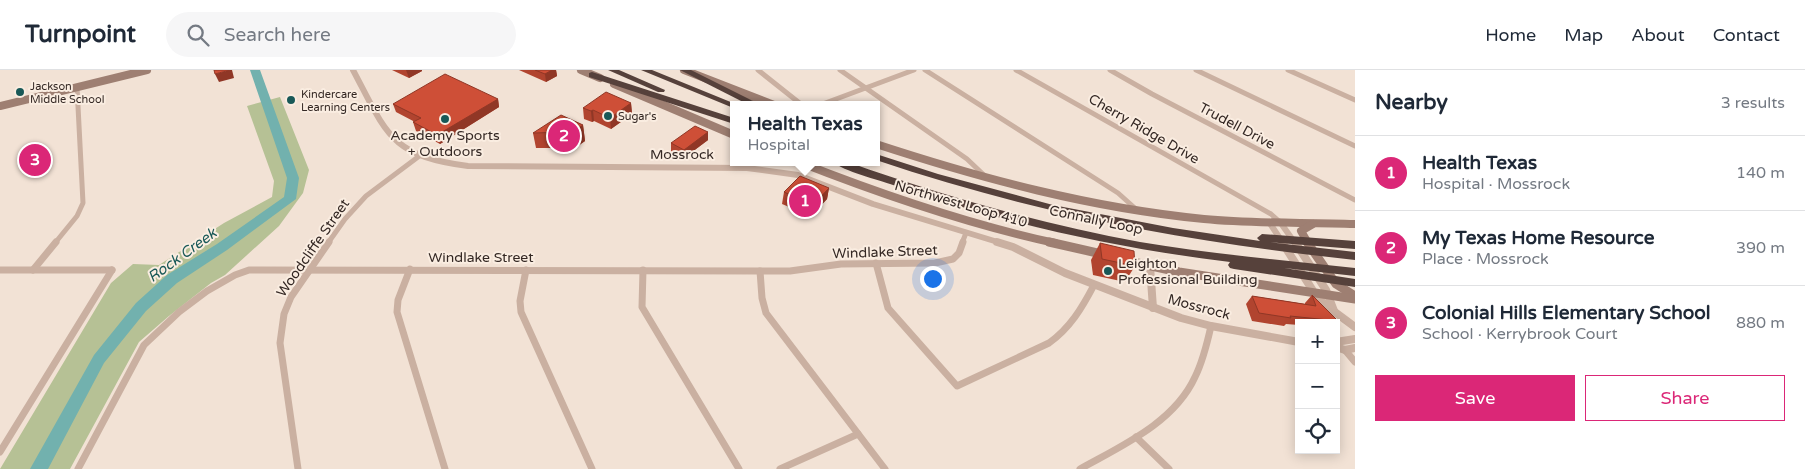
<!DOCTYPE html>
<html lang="en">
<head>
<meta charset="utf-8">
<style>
	:root { --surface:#fff; --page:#f6f6f7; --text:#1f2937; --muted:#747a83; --line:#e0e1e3; --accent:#db2777 }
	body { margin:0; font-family:"Varela Round",sans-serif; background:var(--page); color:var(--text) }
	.controls { position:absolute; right:15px; bottom:15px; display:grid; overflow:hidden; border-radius:0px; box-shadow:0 2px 12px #0003 }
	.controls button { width:45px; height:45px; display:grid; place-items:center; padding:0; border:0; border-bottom:1px solid var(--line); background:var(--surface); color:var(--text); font:25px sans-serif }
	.you { position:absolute; left:932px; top:208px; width:18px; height:18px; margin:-12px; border:4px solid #fff; border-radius:50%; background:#1a73e8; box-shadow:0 0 0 8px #1a73e833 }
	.badge { display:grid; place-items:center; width:32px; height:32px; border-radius:50%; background:var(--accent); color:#fff; font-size:16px; font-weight:700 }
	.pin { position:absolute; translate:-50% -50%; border:2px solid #fff; box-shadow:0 1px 5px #0006 }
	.popup { position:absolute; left:730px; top:31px; width:150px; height:65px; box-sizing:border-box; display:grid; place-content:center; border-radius:0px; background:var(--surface); filter:drop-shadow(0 1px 4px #0005); font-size:16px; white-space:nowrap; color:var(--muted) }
	.popup b { font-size:19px; color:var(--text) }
	.popup::after { content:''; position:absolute; left:50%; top:100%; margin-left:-10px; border:10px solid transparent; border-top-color:var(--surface) }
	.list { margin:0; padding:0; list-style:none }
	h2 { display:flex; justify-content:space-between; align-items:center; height:65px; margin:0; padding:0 20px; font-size:21px }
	h2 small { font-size:16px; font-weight:400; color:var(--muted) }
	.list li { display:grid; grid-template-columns:32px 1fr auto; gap:15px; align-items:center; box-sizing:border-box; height:75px; padding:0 20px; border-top:1px solid var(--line) }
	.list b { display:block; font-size:19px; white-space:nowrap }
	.list p { margin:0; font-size:16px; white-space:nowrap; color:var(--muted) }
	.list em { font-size:16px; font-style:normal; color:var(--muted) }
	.actions { display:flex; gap:10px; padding:15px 20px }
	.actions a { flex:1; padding:11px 0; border:1px solid var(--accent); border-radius:0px; text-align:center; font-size:18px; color:var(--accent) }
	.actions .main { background:var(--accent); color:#fff }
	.icon { flex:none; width:28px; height:28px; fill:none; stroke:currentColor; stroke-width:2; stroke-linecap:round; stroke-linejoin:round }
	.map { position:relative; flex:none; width:1355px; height:399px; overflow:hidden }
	header { display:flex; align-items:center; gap:30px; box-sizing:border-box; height:70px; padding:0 25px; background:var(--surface); border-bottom:1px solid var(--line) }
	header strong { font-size:24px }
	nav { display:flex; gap:28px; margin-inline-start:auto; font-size:18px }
	.search { width:350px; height:45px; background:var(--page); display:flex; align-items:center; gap:12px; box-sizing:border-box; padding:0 18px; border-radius:28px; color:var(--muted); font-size:19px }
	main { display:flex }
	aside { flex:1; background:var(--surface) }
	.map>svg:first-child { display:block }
	.green { fill:#b6c195 }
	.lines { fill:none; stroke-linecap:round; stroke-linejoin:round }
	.river { fill:#72b1ae; fill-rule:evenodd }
	.minor-far1 { stroke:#cab0a1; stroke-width:5 }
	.minor { stroke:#cab0a1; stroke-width:7 }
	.tertiary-far1 { stroke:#cab0a1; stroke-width:6 }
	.tertiary { stroke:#cab0a1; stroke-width:8 }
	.secondary-far1 { stroke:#9e7f72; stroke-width:8 }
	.secondary { stroke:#9e7f72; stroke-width:9 }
	.motorway { fill:#56413b; fill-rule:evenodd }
	.wall { fill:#b1442f }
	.shaded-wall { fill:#903726 }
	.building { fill:#ce4f37; stroke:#903726 }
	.poi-dot { fill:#185857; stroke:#faede1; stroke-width:2 }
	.labels { text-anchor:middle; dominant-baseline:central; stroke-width:4; stroke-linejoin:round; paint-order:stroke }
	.far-poi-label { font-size:11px; fill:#342824; stroke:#faede1; text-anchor:start }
	.street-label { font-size:14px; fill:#342824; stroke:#faede1 }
	.poi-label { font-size:14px; fill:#342824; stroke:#faede1 }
	.water-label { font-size:15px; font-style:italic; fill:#185857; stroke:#faede1 }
</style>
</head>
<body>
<header>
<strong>Turnpoint</strong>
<div class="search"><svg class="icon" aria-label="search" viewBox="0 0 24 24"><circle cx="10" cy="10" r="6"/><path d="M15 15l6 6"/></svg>Search here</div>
<nav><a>Home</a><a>Map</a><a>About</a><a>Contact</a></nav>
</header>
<main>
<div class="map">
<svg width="1355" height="399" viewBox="0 0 1355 399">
	<rect width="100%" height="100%" fill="#f2e2d5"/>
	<!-- green -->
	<path class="green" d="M 280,27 L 309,100 L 303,123 L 279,156 L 225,205 L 211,213 L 169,246 L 139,272 L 70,399 L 0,399 L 111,213 L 133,194 L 159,195 L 224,153 L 272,127 L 274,111 L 247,36 Z"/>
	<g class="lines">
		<!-- river -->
		<path class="river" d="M 250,0 L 260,0 L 299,108 L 296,129 L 227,180 L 177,213 L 146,241 L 104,293 L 48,399 L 30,399 L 94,285 L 136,233 L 167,205 L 217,174 L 284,127 L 287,108 Z"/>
		<!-- minor-far1 -->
		<g class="minor-far1">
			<path d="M 758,0 L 802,35"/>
			<path d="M 840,0 L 967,89 L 986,107"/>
			<path d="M 925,0 L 1118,123 L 1137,140"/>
			<path d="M 1016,0 L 1271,144 L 1280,152"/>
			<path d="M 1110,0 L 1152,24 L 1355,130"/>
			<path d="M 1196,0 L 1355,76"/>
			<path d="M 1288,0 L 1355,30"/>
			<path d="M 820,35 L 914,0"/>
			<path d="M 55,173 L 77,146 L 83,133 L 77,17"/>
			<path d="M 328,173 L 345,149 L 366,126 L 418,87"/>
			<path d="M 962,173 L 966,163"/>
		</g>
		<!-- minor -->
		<g class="minor">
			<path d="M 876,193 L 888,238 L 957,316 L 1049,273 C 1070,258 1082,238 1094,215"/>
			<path d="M 410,199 L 398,230 L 397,242 L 445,399"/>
			<path d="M 0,200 L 112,200"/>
			<path d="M 33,200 L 56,172"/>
			<path d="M 526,200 L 520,231 L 521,242 L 592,399"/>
			<path d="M 643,200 L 642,237 L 739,399"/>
			<path d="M 760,201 L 762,228 L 766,243 L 885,399"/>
			<path d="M 1345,280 L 1355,292"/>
			<path d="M 1136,367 L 1169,399"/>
			<path d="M 0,382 L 112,200"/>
			<path d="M 78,399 L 144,275 L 179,242 L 207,221 L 235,205 L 249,200 L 790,201 L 841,194 L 935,193 L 953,189 L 959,183 L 963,172"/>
			<path d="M 298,399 L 280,273 L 284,244 L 291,227 L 329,172"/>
			<path d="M 780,399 L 858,364"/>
			<path d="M 1080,399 C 1121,376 1174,353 1195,307 C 1203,291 1207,274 1211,256"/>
		</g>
		<!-- tertiary-far1 -->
		<g class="tertiary-far1">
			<path d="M 353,0 C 387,64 390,86 468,96 L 747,98 L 798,105 L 873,134 L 1001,173"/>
			<path d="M 1269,152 L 1283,173"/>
			<path d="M 1280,152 L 1295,173"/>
		</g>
		<!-- tertiary -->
		<g class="tertiary">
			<path d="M 997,172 L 1013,177 L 1065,203 L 1181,248 L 1211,256 L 1299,272"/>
			<path d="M 1282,172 L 1315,224 L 1324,234 L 1355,257"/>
			<path d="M 1295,172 L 1326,220 L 1334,241"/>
			<path d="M 1150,196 L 1153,238"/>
			<path d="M 1336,272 L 1355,269"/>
			<path d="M 1336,277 L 1345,280 L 1355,278"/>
		</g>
		<!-- secondary-far1 -->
		<g class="secondary-far1">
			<path d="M 581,0 L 600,8"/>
			<path d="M 684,0 L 774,35"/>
			<path d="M 614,14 L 734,65"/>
			<path d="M 0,36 L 147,0"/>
			<path d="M 876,74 C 983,109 1091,138 1204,149 C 1254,154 1305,152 1355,154"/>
			<path d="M 799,92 C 883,125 967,154 1055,173"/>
			<path d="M 1308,173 L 1301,161 L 1313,154"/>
		</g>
		<!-- secondary -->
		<g class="secondary">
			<path d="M 1049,172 L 1106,185"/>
			<path d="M 1307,172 L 1336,214 L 1355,226"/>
			<path d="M 1124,190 L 1179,202 L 1355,229"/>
		</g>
		<!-- motorway -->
		<g class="motorway">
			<path d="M 608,0 L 619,0 L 665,20 L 664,22 L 658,22 Z"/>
			<path d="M 641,0 L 652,0 L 738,35 L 734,35 L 734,38 L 731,37 Z"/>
			<path d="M 680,0 L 691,0 L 761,35 L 749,35 Z"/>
			<path d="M 592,2 L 734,48 L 734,54 L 589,7 L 589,3 Z"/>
			<path d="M 876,84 L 938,104 L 1053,135 L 1173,158 L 1260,171 L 1257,168 L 1262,164 L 1355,171 L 1355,179 L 1267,172 L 1355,182 L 1355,190 C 1188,172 1036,144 876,90 Z"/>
			<path d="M 833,92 L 848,92 C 943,126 1041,154 1140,172 C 1211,184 1283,190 1355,198 L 1355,206 L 1284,198 L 1355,209 L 1355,217 L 1234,199 L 1230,198 L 1228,195 L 1230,192 C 1115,178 1003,153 893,115 C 879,110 843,101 833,92 Z"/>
		</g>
	</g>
	<!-- wall -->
	<g class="wall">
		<path d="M 392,0 L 422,0 L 422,1 L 409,8 Z"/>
		<path d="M 519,0 L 556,0 L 557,6 L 546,12 Z"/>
		<path d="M 498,29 L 499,37 L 440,74 L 416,61 L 413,52 L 415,52 L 396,42 L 393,34 Z"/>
		<path d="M 631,33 L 632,44 L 611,59 L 594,51 L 592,52 L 584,49 L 583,38 Z"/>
		<path d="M 583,55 L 585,71 L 575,78 L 536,78 L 533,63 Z"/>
		<path d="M 708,62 L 708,70 L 684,88 L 671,82 L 671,73 Z"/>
		<path d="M 829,118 L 827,129 L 811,146 L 782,134 L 784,122 Z"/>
		<path d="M 1100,173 L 1135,196 L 1125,212 L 1093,205 L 1091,190 Z"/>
		<path d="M 1312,225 L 1338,251 L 1336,253 L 1299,253 L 1299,255 L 1286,254 L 1284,256 L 1252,251 L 1246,234 L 1252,226 L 1305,234 L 1305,233 Z"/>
	</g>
	<!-- shaded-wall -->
	<g class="shaded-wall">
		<path d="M 230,0 L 232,0 L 234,8 L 219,12 L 215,4 Z"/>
		<path d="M 406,0 L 422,0 L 422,1 L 409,8 Z"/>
		<path d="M 552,0 L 556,0 L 557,6 L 546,12 L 545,4 Z"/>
		<path d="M 498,29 L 499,37 L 440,74 L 437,65 Z"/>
		<path d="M 631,33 L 632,44 L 611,59 L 610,48 Z"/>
		<path d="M 593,40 L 594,51 L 592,52 L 591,41 Z"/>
		<path d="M 583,55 L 585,71 L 575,78 L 573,62 Z"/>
		<path d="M 708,62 L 708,70 L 684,88 L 684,80 Z"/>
		<path d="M 829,118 L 827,129 L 811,146 L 813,135 Z"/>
	</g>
	<!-- building -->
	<g class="building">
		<path d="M 214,0 L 230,0 L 215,4 Z"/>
		<path d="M 535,0 L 552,0 L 545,4 Z"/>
		<path d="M 445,4 L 498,29 L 437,65 L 413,52 L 421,48 L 393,34 Z"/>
		<path d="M 606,22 L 631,33 L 610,48 L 593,40 L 591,41 L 583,38 Z"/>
		<path d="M 561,45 L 583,55 L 573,62 L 533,63 Z"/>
		<path d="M 695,56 L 708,62 L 684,80 L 671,73 Z"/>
		<path d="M 800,106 L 829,118 L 813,135 L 784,122 Z"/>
		<path d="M 1100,173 L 1134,181 L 1135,196 L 1102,189 Z"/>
		<path d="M 1312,225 L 1338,251 L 1290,246 L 1291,248 L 1259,243 L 1252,226 L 1316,236 Z"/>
	</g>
	<!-- markers -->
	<g class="poi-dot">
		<circle cx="20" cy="22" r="5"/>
		<circle cx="291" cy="30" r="5"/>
		<circle cx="608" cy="46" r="5"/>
		<circle cx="445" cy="49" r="5"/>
		<circle cx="1108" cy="201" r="5"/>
	</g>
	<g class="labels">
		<!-- far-poi labels -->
		<g class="far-poi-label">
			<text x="30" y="16">Jackson<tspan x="30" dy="13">Middle School</tspan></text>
			<text x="301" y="24">Kindercare<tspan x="301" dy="13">Learning Centers</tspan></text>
			<text x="618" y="46">Sugar's</text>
		</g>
		<!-- street labels -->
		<g class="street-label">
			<text transform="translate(1237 56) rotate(28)">Trudell Drive</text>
			<text transform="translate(1144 59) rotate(30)">Cherry Ridge Drive</text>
			<text x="682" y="84">Mossrock</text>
			<text transform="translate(961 134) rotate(16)">Northwest Loop 410</text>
			<text transform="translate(1096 150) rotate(12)">Connally Loop</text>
			<text transform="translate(313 178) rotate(-55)">Woodcliffe Street</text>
			<text transform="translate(885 182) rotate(-2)">Windlake Street</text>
			<text x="481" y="187">Windlake Street</text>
			<text transform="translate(1199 237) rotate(15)">Mossrock</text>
		</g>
		<!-- poi labels -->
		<g class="poi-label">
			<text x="445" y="65">Academy Sports<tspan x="445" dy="16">+ Outdoors</tspan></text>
			<text x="1118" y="193" text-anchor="start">Leighton<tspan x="1118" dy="16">Professional Building</tspan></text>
		</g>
		<!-- water labels -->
		<g class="water-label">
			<text transform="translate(182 185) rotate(-36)">Rock Creek</text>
		</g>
	</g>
</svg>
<div class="controls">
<button>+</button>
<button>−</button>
<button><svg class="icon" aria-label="locate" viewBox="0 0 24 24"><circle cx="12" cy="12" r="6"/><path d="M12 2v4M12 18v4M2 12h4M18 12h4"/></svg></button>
</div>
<div class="you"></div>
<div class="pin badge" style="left:805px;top:131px">1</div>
<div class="popup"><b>Health Texas</b>Hospital</div>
<div class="pin badge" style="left:564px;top:66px">2</div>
<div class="pin badge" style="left:35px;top:90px">3</div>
</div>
<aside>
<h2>Nearby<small>3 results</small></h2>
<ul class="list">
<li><span class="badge">1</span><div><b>Health Texas</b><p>Hospital · Mossrock</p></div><em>140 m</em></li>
<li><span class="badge">2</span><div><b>My Texas Home Resource</b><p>Place · Mossrock</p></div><em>390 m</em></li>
<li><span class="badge">3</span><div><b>Colonial Hills Elementary School</b><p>School · Kerrybrook Court</p></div><em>880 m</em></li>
</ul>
<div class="actions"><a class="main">Save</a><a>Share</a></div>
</aside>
</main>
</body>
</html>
